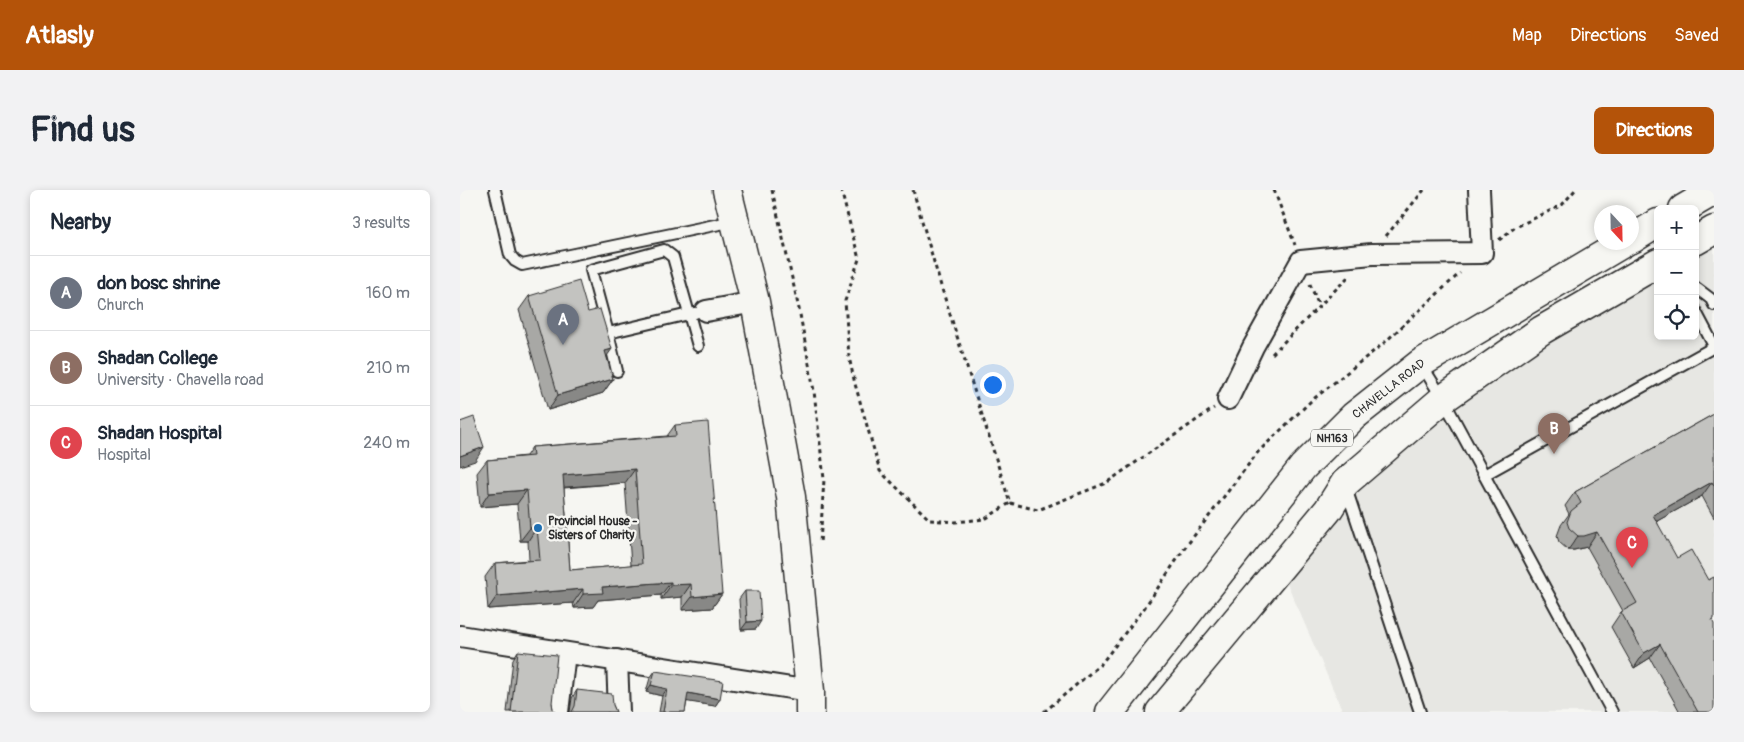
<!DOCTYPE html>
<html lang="en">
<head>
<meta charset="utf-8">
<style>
	:root { --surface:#fff; --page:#f2f2f3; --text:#1f2937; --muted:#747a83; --line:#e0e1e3; --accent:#b45309 }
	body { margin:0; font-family:Pangolin,sans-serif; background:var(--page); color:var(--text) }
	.controls { position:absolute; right:15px; top:15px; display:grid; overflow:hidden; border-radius:8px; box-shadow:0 2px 8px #0003 }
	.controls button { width:45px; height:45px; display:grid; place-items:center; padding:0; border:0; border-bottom:1px solid var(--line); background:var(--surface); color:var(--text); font:25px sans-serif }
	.compass { position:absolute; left:1134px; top:15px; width:45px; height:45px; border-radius:50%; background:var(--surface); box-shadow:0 2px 8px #0003; rotate:158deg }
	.you { position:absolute; left:532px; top:194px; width:18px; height:18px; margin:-12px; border:4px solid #fff; border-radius:50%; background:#1a73e8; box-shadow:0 0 0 8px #1a73e833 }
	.badge { display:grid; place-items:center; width:32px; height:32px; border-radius:50%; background:var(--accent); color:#fff; font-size:16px; font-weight:700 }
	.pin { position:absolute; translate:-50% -41px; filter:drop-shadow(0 1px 2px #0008) }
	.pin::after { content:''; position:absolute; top:26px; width:18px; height:15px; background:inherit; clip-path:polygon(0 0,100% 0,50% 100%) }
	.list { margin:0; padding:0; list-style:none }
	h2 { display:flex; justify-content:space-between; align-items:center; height:65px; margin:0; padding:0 20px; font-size:21px }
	h2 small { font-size:16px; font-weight:400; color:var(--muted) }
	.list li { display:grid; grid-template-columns:32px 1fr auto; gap:15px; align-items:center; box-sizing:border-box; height:75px; padding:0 20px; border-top:1px solid var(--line) }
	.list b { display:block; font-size:19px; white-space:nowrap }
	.list p { margin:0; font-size:16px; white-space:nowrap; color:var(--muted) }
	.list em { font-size:16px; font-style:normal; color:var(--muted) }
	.icon { flex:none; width:28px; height:28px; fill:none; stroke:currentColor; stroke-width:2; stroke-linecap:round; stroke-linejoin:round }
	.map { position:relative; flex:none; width:1254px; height:522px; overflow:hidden; border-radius:8px }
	header { display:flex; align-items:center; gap:30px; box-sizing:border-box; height:70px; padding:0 25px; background:var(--accent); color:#fff }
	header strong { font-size:24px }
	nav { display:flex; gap:28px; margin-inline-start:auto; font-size:18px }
	.intro { display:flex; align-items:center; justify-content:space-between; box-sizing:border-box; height:120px; padding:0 30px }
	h1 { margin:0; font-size:35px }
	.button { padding:12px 22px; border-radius:8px; background:var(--accent); color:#fff; font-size:18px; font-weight:700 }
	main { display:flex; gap:30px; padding:0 30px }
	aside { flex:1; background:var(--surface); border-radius:8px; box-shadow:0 2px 8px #0003 }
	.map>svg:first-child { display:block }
	.built { fill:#e7e7e3 }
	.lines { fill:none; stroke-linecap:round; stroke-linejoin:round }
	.lane-casing { stroke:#2b2b2b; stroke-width:14 }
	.street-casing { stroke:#2b2b2b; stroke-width:24 }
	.secondary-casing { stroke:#2b2b2b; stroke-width:31 }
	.highway-casing { stroke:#2b2b2b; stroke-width:31 }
	.path { stroke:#2b2b2b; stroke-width:3; stroke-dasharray:4 4; stroke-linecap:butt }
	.lane { stroke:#f6f6f2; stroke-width:10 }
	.street { stroke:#f6f6f2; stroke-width:20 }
	.secondary { stroke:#f6f6f2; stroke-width:28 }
	.highway { stroke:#f6f6f2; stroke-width:28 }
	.wall { fill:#a8a8a5; stroke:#2b2b2b; fill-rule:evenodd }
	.shaded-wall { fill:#888886; stroke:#2b2b2b }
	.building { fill:#c3c3c0; stroke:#2b2b2b; fill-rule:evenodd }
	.poi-dot { fill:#1f6fb2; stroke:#f6f6f2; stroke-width:2 }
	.labels { text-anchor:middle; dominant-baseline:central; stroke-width:4.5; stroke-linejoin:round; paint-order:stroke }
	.shield { fill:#f6f6f2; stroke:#686867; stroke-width:1 }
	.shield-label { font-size:11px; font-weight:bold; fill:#2b2b2b }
	.street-label { font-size:12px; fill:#2b2b2b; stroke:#f6f6f2 }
	.poi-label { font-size:12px; font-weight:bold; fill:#2b2b2b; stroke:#f6f6f2; text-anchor:start }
</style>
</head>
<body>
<header>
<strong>Atlasly</strong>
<nav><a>Map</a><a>Directions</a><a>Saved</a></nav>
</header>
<div class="intro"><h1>Find us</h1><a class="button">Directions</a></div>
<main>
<aside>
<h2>Nearby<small>3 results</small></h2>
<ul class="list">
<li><span class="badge" style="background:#6b7280">A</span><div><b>don bosc shrine</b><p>Church</p></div><em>160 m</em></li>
<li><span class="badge" style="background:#8d6e63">B</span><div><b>Shadan College</b><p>University · Chavella road</p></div><em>210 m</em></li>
<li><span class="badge" style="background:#e0444e">C</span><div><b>Shadan Hospital</b><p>Hospital</p></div><em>240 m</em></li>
</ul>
</aside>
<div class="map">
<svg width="1254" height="522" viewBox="0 0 1254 522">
	<rect width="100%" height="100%" fill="#f6f6f2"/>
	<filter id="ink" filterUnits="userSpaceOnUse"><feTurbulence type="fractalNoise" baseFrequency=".02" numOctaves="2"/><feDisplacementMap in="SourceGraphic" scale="10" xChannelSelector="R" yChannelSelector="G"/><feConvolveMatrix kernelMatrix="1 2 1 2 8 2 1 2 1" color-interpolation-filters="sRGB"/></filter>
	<g filter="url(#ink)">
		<!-- built -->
		<path class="built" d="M 1254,55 L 1254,522 L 883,522 L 823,384 L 906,289 L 960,239 L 1103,141 L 1198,88 L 1198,146 L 1235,146 L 1235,66 Z"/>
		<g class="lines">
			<defs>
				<g id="lane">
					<path d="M 35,0 L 50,65 L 55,71 L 62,75 L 274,31"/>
					<path d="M 204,60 L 213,67 L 229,124 L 148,143 L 131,80 Z"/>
					<path d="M 1235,97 L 1251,109 L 1254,115"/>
					<path d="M 1235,120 L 1254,156"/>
					<path d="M 235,123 L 229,124 L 238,156"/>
					<path d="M 148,143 L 157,181"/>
					<path d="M 961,174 L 983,209 L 1152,522"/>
					<path d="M 1024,285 L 1254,157"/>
					<path d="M 886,298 L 960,522"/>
				</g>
				<g id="street">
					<path d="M 246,121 L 295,112"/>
					<path d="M 768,209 L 793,157 L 841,71 L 912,64 L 1022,63 L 1019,0"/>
					<path d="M 0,446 L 350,501"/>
					<path d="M 157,470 L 159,522"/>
					<path d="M 98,522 L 105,463"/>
				</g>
				<path id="secondary" d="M 267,0 L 295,112 L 331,307 L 350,501 L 350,522"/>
				<g id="highway">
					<path d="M 1223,19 L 1254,1"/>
					<path d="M 1172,49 L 1198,33"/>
					<path d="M 1235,51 L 1254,40"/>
					<path d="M 650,522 L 843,277 L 894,226 L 961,173 L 1165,52"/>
					<path d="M 700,522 L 868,320 L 885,293 L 983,209 L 1082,140 L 1198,73"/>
				</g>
			</defs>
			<!-- lane casing -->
			<use href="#lane" class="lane-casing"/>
			<!-- street casing -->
			<use href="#street" class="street-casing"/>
			<!-- secondary casing -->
			<use href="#secondary" class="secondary-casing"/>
			<!-- highway casing -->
			<use href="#highway" class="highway-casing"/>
			<!-- path -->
			<g class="path">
				<path d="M 312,0 L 339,119 L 354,201 L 364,289 L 360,354"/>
				<path d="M 381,0 L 399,69 L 385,111 L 389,167 L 395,194 L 420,281 L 470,330 L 495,332 L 525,329 L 550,313"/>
				<path d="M 453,0 L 481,96 L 550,313 L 578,320 L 646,293 L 754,218"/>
				<path d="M 814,0 L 835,55"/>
				<path d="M 926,46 L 964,0"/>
				<path d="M 1039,50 L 1054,38 L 1102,15 L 1115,0"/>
				<path d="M 850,94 L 859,116"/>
				<path d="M 812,164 L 890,85"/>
				<path d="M 584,522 L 641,474 L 685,417 L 724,359 L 798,262 L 851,211 L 924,153 L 1000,83"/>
			</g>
			<!-- lane -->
			<use href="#lane" class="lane"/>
			<!-- street -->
			<use href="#street" class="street"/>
			<!-- secondary -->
			<use href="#secondary" class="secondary"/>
			<!-- highway -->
			<use href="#highway" class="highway"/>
		</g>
		<!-- wall -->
		<g class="wall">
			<path d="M 69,106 L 128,122 L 146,166 L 153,189 L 143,203 L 88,220 L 59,120 Z"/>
			<path d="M 1254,224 L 1254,328 L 1242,306 L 1197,331 L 1254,522 L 1220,522 L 1190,468 L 1174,478 L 1151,437 L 1161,422 L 1163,421 L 1127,357 L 1114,360 L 1108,360 L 1099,352 L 1097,346 L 1101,335 L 1109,324 L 1105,316 L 1115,302 Z"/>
			<path d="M 215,235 L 262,404 L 252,418 L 222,420 L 222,407 L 201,409 L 201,405 L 138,410 L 133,417 L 114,418 L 113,413 L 28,419 L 25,387 L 35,373 L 69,370 L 68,351 L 60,351 L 57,314 L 20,317 L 17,283 L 27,270 L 66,266 L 72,257 L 207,246 ZM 165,293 L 171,375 L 110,380 L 104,298 Z"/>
			<path d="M 285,401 L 296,439 L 281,440 L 279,409 Z"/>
			<path d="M 58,461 L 92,513 L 93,519 L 95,522 L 47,522 L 53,469 Z"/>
			<path d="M 195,481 L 260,509 L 255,516 L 227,511 L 225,522 L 199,522 L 202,506 L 186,502 L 190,488 Z"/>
			<path d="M 117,500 L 153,515 L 156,522 L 110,522 L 112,508 Z"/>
		</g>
		<!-- shaded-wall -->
		<g class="shaded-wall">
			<path d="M 152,159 L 142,173 L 145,161 Z"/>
			<path d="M 153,189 L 143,203 L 88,220 L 98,205 Z"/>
			<path d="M 24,257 L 15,271 L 0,276 L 0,266 Z"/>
			<path d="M 175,279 L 165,293 L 93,298 L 103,285 Z"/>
			<path d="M 1252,292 L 1242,306 L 1183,339 L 1193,325 Z"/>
			<path d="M 67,300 L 57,314 L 20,317 L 29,303 Z"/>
			<path d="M 77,337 L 68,351 L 60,351 L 70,338 Z"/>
			<path d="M 1137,342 L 1127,357 L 1114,360 L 1108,360 L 1118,346 Z"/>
			<path d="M 211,392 L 201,405 L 138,410 L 133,417 L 114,418 L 123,404 L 142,397 Z"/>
			<path d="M 231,394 L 222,407 L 201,409 L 211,395 Z"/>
			<path d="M 123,399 L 113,413 L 28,419 L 37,406 Z"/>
			<path d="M 262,404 L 252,418 L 222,420 L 232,407 Z"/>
			<path d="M 301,431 L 296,439 L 281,440 L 287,432 Z"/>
			<path d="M 1200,454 L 1190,468 L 1174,478 L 1184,463 Z"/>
			<path d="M 191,495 L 207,499 L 202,506 L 186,502 Z"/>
			<path d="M 228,503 L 260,509 L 255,516 L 223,511 Z"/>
		</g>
		<!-- building -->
		<g class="building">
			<path d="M 119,91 L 128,122 L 140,119 L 152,159 L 145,161 L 153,189 L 98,205 L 69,106 Z"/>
			<path d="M 1254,224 L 1254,296 L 1252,292 L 1193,325 L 1217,368 L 1231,360 L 1248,390 L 1254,387 L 1254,429 L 1252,430 L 1254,434 L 1254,522 L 1238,522 L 1200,454 L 1184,463 L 1161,422 L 1177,413 L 1137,342 L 1124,346 L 1118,346 L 1109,338 L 1107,332 L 1111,321 L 1121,313 L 1115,302 Z"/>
			<path d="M 14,227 L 24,257 L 0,266 L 0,232 Z"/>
			<path d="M 248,232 L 262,404 L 232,407 L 231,394 L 211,395 L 211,392 L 142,397 L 143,403 L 123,404 L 123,399 L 37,406 L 35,373 L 80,370 L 77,337 L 70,338 L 67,300 L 29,303 L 27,270 L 73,266 L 72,257 L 216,246 L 215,235 ZM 175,279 L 182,374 L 110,380 L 103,285 Z"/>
			<path d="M 285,401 L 299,401 L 301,431 L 287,432 Z"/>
			<path d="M 58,461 L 97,465 L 92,513 L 93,519 L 95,522 L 51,522 Z"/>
			<path d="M 195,481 L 263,491 L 260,509 L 228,503 L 225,522 L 203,522 L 207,499 L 191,495 Z"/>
			<path d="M 117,500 L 152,504 L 153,515 L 156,522 L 112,522 L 115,516 Z"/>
		</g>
	</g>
	<!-- markers -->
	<circle class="poi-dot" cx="78" cy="338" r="5"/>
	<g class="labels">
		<!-- shield labels -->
		<rect class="shield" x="851" y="239.5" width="42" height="17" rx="4"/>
		<g class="shield-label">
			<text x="872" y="248">NH163</text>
		</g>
		<!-- street labels -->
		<g class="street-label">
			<text transform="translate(929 199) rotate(-38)">CHAVELLA ROAD</text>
		</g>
		<!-- poi labels -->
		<g class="poi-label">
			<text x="88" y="331">Provincial House -<tspan x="88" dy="14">Sisters of Charity</tspan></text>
		</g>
	</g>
</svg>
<div class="controls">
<button>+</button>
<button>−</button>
<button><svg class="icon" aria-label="locate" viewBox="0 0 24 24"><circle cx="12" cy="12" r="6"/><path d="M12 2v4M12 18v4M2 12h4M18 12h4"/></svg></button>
</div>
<svg class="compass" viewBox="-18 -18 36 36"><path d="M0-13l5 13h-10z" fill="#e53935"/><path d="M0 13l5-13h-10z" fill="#747a83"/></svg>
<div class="you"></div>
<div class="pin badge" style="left:103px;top:155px;background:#6b7280">A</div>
<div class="pin badge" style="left:1094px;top:264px;background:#8d6e63">B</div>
<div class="pin badge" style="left:1172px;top:378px;background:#e0444e">C</div>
</div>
</main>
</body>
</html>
